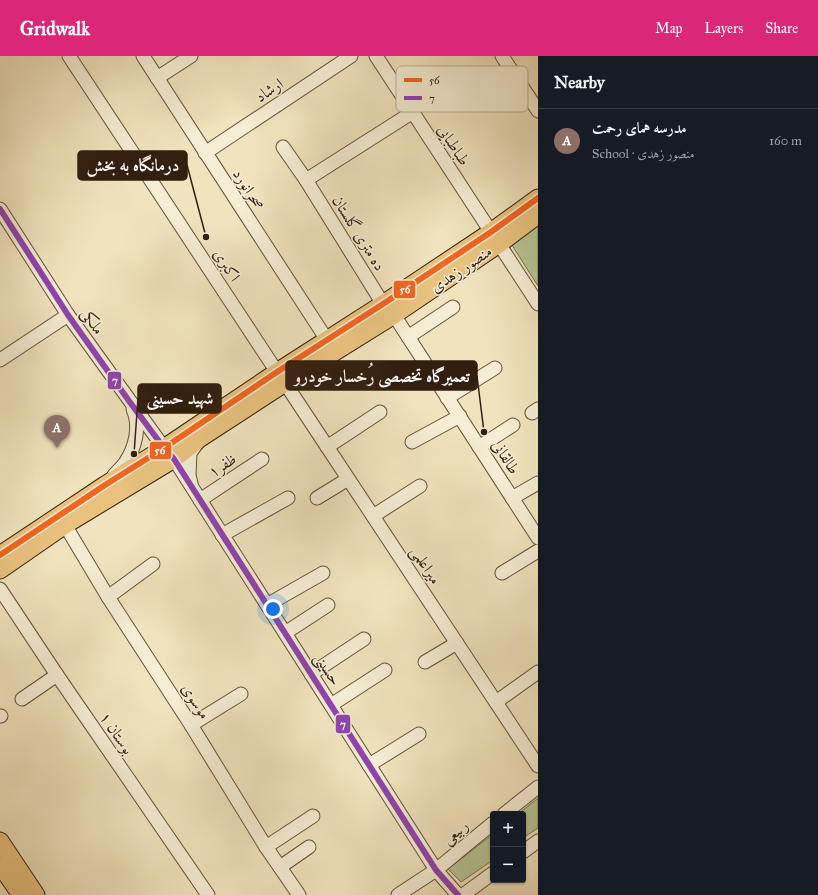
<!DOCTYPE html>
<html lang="en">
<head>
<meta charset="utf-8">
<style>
	:root { --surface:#171b24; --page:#20242c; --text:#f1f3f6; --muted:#9ea1a6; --line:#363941; --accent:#db2777 }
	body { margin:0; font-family:"IM FELL Great Primer",Amiri,serif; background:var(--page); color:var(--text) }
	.controls { position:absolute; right:12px; bottom:12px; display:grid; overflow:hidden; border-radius:4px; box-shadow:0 1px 3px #0004 }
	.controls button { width:36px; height:36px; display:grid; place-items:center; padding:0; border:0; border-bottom:1px solid var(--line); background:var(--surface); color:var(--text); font:20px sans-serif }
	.you { position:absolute; left:273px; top:553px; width:14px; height:14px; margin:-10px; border:3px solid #fff; border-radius:50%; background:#1a73e8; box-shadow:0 0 0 6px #1a73e833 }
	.badge { display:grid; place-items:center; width:26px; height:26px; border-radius:50%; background:var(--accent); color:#fff; font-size:13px; font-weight:700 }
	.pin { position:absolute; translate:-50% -33px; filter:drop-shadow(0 1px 2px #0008) }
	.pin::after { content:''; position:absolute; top:21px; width:14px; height:12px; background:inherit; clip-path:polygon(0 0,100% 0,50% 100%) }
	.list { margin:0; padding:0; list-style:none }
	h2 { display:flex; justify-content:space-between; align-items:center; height:52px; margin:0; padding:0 16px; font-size:17px }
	h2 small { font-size:13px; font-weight:400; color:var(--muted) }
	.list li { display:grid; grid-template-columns:26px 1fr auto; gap:12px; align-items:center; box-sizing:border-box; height:64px; padding:0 16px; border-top:1px solid var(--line) }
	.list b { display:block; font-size:15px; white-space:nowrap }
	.list p { margin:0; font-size:13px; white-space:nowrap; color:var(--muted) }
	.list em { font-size:13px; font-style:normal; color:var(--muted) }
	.map { position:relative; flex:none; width:538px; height:839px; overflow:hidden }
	header { display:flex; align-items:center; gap:24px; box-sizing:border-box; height:56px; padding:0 20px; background:var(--accent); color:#fff }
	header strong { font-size:19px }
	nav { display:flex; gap:22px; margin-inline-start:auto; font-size:14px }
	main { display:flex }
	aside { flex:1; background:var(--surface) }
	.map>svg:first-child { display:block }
	.green { fill:#b6c493; stroke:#747251 }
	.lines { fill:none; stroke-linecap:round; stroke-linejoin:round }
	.minor-casing { stroke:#62503a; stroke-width:15 }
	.major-casing { stroke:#321f0f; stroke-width:19 }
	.minor { stroke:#f5edd4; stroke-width:13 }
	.major { stroke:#e8c27e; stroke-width:17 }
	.bus-1-casing { stroke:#f5edd4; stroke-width:9 }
	.bus-2-casing { stroke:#f5edd4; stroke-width:9 }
	.bus-1 { stroke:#f26522; stroke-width:6 }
	.bus-2 { stroke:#8e44ad; stroke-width:6 }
	.labels { text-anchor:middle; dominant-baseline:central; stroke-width:3; stroke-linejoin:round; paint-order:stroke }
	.street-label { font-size:16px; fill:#321f0f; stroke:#f5edd4 }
	.key { fill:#f5edd4; stroke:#baaf99; stroke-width:1 }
	.key-label { font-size:11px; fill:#321f0f }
	.leader { fill:none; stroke:#321f0f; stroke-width:1.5 }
	.callout-dot { fill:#321f0f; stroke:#f5edd4; stroke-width:1.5 }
	.callout { fill:#321f0f; stroke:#321f0f; stroke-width:1.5 }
	.callout-label { font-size:17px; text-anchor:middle; font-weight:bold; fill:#fff }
	.line-badge { stroke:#f5edd4; stroke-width:1.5 }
	.badge-label { font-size:11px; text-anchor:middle; font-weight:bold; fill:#fff }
</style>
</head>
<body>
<header>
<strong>Gridwalk</strong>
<nav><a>Map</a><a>Layers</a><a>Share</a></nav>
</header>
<main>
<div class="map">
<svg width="538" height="839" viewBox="0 0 538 839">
	<rect width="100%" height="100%" fill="#f0e3bd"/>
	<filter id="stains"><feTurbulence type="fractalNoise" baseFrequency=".005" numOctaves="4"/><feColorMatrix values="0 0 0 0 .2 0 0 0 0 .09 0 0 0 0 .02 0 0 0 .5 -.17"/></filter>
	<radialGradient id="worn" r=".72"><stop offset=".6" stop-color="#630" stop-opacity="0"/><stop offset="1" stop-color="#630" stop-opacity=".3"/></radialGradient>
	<!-- green -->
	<g class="green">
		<path d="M 538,167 L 538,230 L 510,186 Z"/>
		<path d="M 538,742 L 538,772 L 523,782 L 523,758 L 518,758 Z"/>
		<path d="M 493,778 L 493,804 L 461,826 L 448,813 Z"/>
	</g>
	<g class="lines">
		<defs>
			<g id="minor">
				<path d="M 69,0 L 277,316"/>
				<path d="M 143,0 L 327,284"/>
				<path d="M 376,0 L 491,176"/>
				<path d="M 502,0 L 538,55"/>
				<path d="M 157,22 L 191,0"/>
				<path d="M 283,91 L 306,124 L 383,248"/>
				<path d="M 205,97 L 351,0"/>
				<path d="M 306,124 L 413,56"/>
				<path d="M 0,153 L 68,259 L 164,392"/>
				<path d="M 499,188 L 538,248"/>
				<path d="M 394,259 L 538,482"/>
				<path d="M 408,281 L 453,251"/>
				<path d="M 0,304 L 68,259"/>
				<path d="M 285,327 L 538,710"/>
				<path d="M 447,342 L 495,312"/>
				<path d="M 532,357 L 538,353"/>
				<path d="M 412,386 L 460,360"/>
				<path d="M 327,391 L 380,356"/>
				<path d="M 479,391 L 513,369"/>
				<path d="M 174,403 L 436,814 L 458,839"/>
				<path d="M 114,419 C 118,415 122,411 125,407 C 135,392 141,371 133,353"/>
				<path d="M 191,427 L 189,419 L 190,397 L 198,386"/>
				<path d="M 317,442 L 348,423"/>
				<path d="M 512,442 L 538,427"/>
				<path d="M 200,444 L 262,403"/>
				<path d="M 373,460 L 420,430"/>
				<path d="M 65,469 L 108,541 L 191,669 L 266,791 L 299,839"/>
				<path d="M 222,479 L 288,442"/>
				<path d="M 502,517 L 538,495"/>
				<path d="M 0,533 L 57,619 L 208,839"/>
				<path d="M 108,541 L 153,508"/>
				<path d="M 267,549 L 323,517"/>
				<path d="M 285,577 L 328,549"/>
				<path d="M 425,606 L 457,587"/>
				<path d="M 311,618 L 364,583"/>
				<path d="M 22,643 L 57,619"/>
				<path d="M 496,646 L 538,616"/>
				<path d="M 331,649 L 385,614"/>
				<path d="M 0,660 L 1,660"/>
				<path d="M 191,669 L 241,638"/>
				<path d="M 369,709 L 419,678"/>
				<path d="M 504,758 L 538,731"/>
				<path d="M 266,791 L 313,760"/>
				<path d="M 523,796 L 538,785"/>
				<path d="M 280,811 L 309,791"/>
				<path d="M 398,839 L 436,814 L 493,767"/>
				<path d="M 463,839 L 493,817"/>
			</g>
			<g id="major">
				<path d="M 0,499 L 105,429 L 164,392 L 277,316 L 383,248 L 491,176 L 538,142"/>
				<path d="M 0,514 L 65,469 L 174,403 L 199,383 L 285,327 L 394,259 L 499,188 L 538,159"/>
				<path d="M 0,785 L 36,839"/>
				<path d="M 0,809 L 21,839"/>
			</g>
		</defs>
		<!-- minor casing -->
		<use href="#minor" class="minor-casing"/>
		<!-- major casing -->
		<use href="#major" class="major-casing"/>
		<!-- minor -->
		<use href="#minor" class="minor"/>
		<!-- major -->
		<use href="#major" class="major"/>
		<defs>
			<path id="bus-1" d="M 0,499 L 105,429 L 164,392 L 277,316 L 383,248 L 491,176 L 538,142"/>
			<path id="bus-2" d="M 0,153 L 68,259 L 129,345 L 164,392 L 174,403 L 436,814 L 458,839"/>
		</defs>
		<!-- bus-1 casing -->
		<use href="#bus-1" class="bus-1-casing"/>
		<!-- bus-2 casing -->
		<use href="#bus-2" class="bus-2-casing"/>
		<!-- bus-1 -->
		<use href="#bus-1" class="bus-1"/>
		<!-- bus-2 -->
		<use href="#bus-2" class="bus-2"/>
	</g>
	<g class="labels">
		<!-- street labels -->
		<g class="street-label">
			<text transform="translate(269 34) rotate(-34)">ارشاد</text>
			<text transform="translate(454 89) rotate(57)">طباطبایی</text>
			<text transform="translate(249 133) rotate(57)">صحرانورد</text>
			<text transform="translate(359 177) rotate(58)">ده متری گلستان</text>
			<text transform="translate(227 209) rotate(57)">اکبری</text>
			<text transform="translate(461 213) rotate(-34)">منصور زهدی</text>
			<text transform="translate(93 265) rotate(55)">ملکی</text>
			<text transform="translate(506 401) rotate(57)">طالقانی</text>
			<text transform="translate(222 409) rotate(-33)">ظفر۱</text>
			<text transform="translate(426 509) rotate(57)">میراعلمی</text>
			<text transform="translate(328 613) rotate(57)">حسینی</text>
			<text transform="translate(196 645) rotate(57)">موسوی</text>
			<text transform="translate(117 677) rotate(56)">بوستان ۱</text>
			<text transform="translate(455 776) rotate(-39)">ربیعی</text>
		</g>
	</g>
	<!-- legend -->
	<rect x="396" y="10" width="132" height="46" rx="6" class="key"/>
	<rect x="404" y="22" width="18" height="4" fill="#f26522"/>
	<rect x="404" y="40" width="18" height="4" fill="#8e44ad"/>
	<g class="key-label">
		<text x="429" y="28">56</text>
		<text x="429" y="46">7</text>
	</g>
	<!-- callouts -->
	<path class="leader" d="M206 181L187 109M484 376L477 320M134 398L138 342"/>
	<g class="callout-dot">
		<circle cx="206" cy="181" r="4"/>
		<circle cx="484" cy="376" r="4"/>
		<circle cx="134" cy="398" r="4"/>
	</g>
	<g class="callout">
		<rect x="78" y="95" width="109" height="29" rx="4"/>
		<rect x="286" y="305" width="191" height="29" rx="4"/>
		<rect x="138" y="328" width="83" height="29" rx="4"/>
	</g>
	<g class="callout-label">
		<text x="133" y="115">درمانگاه به بخش</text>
		<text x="382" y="326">تعمیرگاه تخصصی رُخسار خودرو</text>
		<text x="180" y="348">شهید حسینی</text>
	</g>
	<g class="line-badge">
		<rect x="393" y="224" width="23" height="19" rx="4" fill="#f26522"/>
		<rect x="107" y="315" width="15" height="19" rx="4" fill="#8e44ad"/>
		<rect x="149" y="385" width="23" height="19" rx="4" fill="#f26522"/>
		<rect x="335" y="658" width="16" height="20" rx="4" fill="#8e44ad"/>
	</g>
	<g class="badge-label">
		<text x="405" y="237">56</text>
		<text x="115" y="328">7</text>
		<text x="160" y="398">56</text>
		<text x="343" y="672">7</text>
	</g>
	<rect width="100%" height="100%" filter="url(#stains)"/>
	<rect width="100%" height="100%" fill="url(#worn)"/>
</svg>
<div class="controls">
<button>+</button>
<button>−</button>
</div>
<div class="you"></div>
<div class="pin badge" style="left:57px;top:392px;background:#8d6e63">A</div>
</div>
<aside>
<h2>Nearby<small></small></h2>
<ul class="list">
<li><span class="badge" style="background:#8d6e63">A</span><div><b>مدرسه همای رحمت</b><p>School · منصور زهدی</p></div><em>160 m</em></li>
</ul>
</aside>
</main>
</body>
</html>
